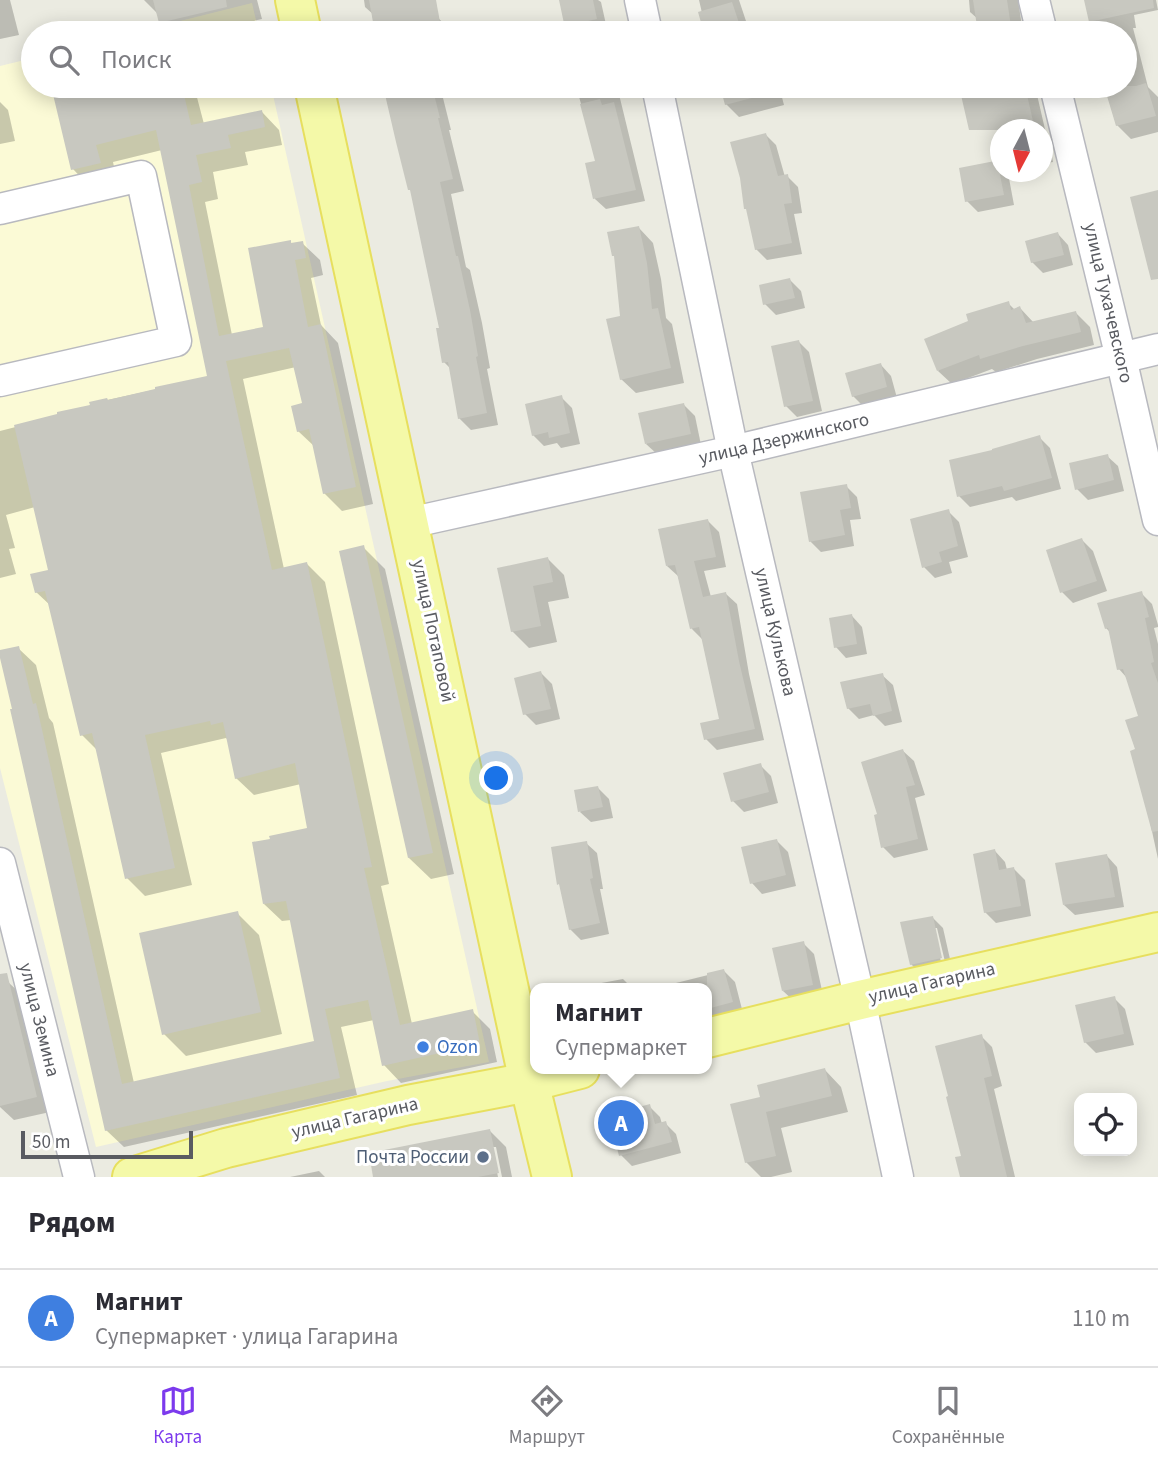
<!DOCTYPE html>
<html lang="ru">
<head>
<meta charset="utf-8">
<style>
	:root { --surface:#fff; --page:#f2f2f3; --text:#2b2b33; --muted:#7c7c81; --line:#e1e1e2; --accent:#7c3aed }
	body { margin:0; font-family:"Source Sans 3",sans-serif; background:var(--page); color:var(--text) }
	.controls { position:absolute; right:21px; bottom:21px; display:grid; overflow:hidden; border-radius:14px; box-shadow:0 4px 18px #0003 }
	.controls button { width:63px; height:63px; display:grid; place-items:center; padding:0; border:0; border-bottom:2px solid var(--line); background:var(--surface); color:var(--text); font:35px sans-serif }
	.compass { position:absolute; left:990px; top:119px; width:63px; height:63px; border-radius:50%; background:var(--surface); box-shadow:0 4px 18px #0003; rotate:187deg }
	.scale { position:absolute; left:21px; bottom:18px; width:172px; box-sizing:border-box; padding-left:7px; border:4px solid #595b61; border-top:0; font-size:19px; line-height:24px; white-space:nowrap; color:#595b61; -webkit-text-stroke:5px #fff; paint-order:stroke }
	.you { position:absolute; left:497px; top:779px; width:24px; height:24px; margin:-18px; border:5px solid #fff; border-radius:50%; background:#1a73e8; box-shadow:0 0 0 10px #1a73e833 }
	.badge { display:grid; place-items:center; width:46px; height:46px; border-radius:50%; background:var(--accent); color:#fff; font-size:23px; font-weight:700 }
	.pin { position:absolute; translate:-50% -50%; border:4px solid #fff; box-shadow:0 2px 7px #0006 }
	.popup { position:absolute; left:530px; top:983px; width:182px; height:91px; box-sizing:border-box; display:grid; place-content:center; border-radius:14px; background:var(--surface); filter:drop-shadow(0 2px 5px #0005); font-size:23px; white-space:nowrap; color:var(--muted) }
	.popup b { font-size:26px; color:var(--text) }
	.popup::after { content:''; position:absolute; left:50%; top:100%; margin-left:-14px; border:14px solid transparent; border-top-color:var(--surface) }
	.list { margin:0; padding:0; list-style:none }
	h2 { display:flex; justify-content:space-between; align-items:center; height:91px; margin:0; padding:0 28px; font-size:30px }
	h2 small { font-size:23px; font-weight:400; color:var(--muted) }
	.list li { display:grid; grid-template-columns:46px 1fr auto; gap:21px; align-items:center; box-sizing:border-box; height:98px; padding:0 28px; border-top:2px solid var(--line) }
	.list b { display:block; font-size:26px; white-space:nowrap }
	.list p { margin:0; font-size:23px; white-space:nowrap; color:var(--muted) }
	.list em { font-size:23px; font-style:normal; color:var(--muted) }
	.icon { flex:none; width:38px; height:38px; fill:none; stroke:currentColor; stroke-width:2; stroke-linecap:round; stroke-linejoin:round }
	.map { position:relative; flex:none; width:1158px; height:1177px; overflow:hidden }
	.search { position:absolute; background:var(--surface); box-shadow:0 4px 18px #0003; left:21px; right:21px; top:21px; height:77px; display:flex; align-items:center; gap:18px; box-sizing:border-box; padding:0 24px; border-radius:38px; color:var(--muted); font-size:26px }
	.sheet { height:189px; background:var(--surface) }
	nav { display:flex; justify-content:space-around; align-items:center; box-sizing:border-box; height:98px; border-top:2px solid var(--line); background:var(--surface); font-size:19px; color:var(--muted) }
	nav a { display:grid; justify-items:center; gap:4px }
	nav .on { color:var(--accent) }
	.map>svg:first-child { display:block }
	.commercial { fill:#fbfad6 }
	.shadow { fill:#0003; fill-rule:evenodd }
	.building { fill:#c8c8c0 }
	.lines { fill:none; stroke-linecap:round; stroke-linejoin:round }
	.minor-casing { stroke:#b8b9bf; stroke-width:33 }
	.major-casing { stroke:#e7df5e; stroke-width:42 }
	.minor { stroke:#fff; stroke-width:30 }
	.major { stroke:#f4f9a8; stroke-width:38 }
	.shop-dot { fill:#3f7fe0; stroke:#fff; stroke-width:2.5 }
	.service-dot { fill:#5c6f8a; stroke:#fff; stroke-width:2.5 }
	.labels { text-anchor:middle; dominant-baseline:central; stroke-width:6; stroke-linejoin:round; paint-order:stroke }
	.street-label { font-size:19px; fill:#595b61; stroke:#fff }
	.shop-label { font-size:19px; fill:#366cbe; stroke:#fff; text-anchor:start }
	.service-label { font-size:19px; fill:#4e5e75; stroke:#fff; text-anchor:end }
</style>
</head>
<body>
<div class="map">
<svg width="1158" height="1177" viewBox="0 0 1158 1177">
	<rect width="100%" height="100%" fill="#ebebe1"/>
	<!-- commercial -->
	<g class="commercial">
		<path d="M 252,3 L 259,33 L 132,33 Z"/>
		<path d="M 33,58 L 33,86 L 271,86 L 489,1062 L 387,1081 L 96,1147 L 0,768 L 0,66 Z"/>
	</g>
	<!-- shadow -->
	<g class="shadow">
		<path d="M 0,0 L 10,0 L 19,35 L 0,39 Z"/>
		<path d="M 144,0 L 257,0 L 262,19 L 201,33 L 171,33 L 160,23 L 158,14 Z"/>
		<path d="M 364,0 L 435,0 L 438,18 L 451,30 L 451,33 L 377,33 L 374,15 L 365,7 Z"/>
		<path d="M 561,0 L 598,0 L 601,2 L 607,29 L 605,30 L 606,33 L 568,33 Z"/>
		<path d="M 699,0 L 739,0 L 750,33 L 706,33 L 700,13 L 702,13 Z"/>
		<path d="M 969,0 L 1018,0 L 1023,33 L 980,33 L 978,19 L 970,12 Z"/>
		<path d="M 1086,0 L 1156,0 L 1158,10 L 1134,15 L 1136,28 L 1133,28 L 1148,87 L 1158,97 L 1158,132 L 1131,139 L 1117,125 L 1107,86 L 1125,86 L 1125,33 L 1093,33 Z"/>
		<path d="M 52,86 L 194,86 L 204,124 L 262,112 L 279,130 L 282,145 L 245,152 L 248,165 L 213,172 L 218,199 L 205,202 L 232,335 L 265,328 L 290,242 L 293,244 L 302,243 L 320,260 L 323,275 L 311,278 L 321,325 L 338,343 L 373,504 L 342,511 L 324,493 L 315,447 L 298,431 L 304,405 L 296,367 L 243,379 L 284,569 L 307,564 L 325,582 L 389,884 L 381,886 L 412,1024 L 472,1011 L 490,1029 L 497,1062 L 401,1083 L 384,1065 L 374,1020 L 341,1027 L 357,1095 L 124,1147 L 106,1130 L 18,648 L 36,665 L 49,718 L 53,723 L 134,1083 L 316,1042 L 291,920 L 282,921 L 264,904 L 310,829 L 301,784 L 254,795 L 236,778 L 228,740 L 226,738 L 161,753 L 192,885 L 145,896 L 127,878 L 98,751 L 82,735 L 51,606 L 36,592 L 51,571 L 35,507 L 6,515 L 15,548 L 9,549 L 16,574 L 0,578 L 0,431 L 59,416 L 107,400 L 209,378 L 162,150 L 113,162 L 117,181 L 90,187 L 73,169 Z"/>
		<path d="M 385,86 L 440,86 L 451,130 L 449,130 L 464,191 L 451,194 L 466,267 L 470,270 L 482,323 L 490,368 L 487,369 L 498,425 L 471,430 L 459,418 L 451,369 L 444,362 L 441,329 L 412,191 L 397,141 Z"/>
		<path d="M 560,86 L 617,86 L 645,201 L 606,209 L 595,199 L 587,164 L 597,162 L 578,93 L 569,95 Z"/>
		<path d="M 721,86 L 779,86 L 784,105 L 739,117 L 726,104 Z"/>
		<path d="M 983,86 L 1035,86 L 1047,138 L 1049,141 L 1053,162 L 1042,164 L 1042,130 L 1000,130 L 1000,139 L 998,125 Z"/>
		<path d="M 0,102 L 8,110 L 15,141 L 0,144 Z"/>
		<path d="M 766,135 L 776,145 L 785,177 L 787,176 L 798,187 L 802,213 L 794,214 L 802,254 L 767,260 L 756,249 Z"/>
		<path d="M 997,163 L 1000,166 L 1000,172 L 1006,172 L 1008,173 L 1014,205 L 978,212 L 967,201 Z"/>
		<path d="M 639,228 L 653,243 L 661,279 L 666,318 L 672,324 L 684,383 L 636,393 L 621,379 L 622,317 L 616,257 Z"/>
		<path d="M 1058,234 L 1068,245 L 1073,265 L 1043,273 L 1032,262 Z"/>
		<path d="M 790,280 L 801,291 L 805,308 L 776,315 L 765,304 Z"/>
		<path d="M 1008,303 L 1015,310 L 1020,308 L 1034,323 L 1076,313 L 1090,327 L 1094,345 L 1037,359 L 996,372 L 992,369 L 952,384 L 938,371 L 970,322 Z"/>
		<path d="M 798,341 L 809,352 L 822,411 L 797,417 L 786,406 Z"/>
		<path d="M 881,365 L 891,376 L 897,398 L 864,407 L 853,396 Z"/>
		<path d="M 561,397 L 572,408 L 580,444 L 561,448 L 557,443 L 544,446 L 533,435 Z"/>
		<path d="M 684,405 L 695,416 L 701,445 L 657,454 L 646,444 Z"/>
		<path d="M 1039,437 L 1050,448 L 1061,489 L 1016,501 L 1012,497 L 970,507 L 959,496 Z"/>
		<path d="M 1107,456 L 1118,466 L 1124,491 L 1088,500 L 1077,489 Z"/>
		<path d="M 846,486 L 857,497 L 861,519 L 850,520 L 854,546 L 821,552 L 810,541 Z"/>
		<path d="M 948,511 L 959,522 L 968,557 L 949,562 L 952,573 L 935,578 L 924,567 Z"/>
		<path d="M 708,521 L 719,532 L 726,567 L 704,571 L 711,597 L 726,594 L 737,604 L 749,674 L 764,740 L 717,750 L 706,739 L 721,720 L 703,640 L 692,629 L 678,576 L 667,566 Z"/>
		<path d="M 1082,540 L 1093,551 L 1107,591 L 1073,603 L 1062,592 Z"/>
		<path d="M 363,547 L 385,569 L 454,874 L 431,879 L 409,858 Z"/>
		<path d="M 548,559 L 564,575 L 569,598 L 548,602 L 557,642 L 529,648 L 512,631 L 499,569 Z"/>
		<path d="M 1141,593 L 1152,604 L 1158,625 L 1158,627 L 1154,628 L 1158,644 L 1158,798 L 1138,750 L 1140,717 L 1127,678 L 1119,669 L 1111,633 L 1106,628 Z"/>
		<path d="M 852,616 L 862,627 L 867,654 L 846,658 L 836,647 Z"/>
		<path d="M 541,673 L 552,684 L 560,719 L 536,725 L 525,714 Z"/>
		<path d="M 882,675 L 893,685 L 902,722 L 885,726 L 874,715 L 859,719 L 848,708 Z"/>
		<path d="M 903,751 L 914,761 L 925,795 L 915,798 L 928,850 L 894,858 L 883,847 Z"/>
		<path d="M 760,765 L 771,776 L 778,803 L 744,812 L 733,801 Z"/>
		<path d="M 598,788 L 609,799 L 613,818 L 591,822 L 580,812 Z"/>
		<path d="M 1158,820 L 1158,859 L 1150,822 Z"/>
		<path d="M 777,841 L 788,852 L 796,886 L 762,894 L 752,883 Z"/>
		<path d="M 586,843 L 597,853 L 603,889 L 600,889 L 609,934 L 581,940 L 570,929 Z"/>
		<path d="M 995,851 L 1005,862 L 1007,870 L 1014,869 L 1025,880 L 1031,916 L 996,923 L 985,912 Z"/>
		<path d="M 1107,856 L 1117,867 L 1124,907 L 1075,915 L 1064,905 Z"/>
		<path d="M 237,913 L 259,935 L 282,1034 L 186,1056 L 164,1034 Z"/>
		<path d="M 932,917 L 943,928 L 952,968 L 922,975 L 911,964 ZM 934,928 L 937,928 L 946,966 L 942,967 Z"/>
		<path d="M 803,943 L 814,954 L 823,995 L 794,1001 L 783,991 Z"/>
		<path d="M 724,971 L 735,982 L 743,1013 L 707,1022 L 707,988 L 673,988 L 672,984 Z"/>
		<path d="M 623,979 L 632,988 L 580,988 L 580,987 Z"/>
		<path d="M 8,982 L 23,996 L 50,1112 L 14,1120 L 0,1107 L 0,983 Z"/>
		<path d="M 1114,998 L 1125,1009 L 1134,1045 L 1096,1053 L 1085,1042 Z"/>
		<path d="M 981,1036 L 992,1047 L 1002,1086 L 994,1089 L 1015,1177 L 962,1177 Z"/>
		<path d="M 825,1070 L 841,1087 L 848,1112 L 781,1128 L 792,1172 L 771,1177 L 761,1177 L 746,1162 L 762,1099 Z"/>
		<path d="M 649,1106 L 660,1117 L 662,1124 L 665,1123 L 676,1134 L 681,1153 L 632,1166 L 621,1155 Z"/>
		<path d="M 490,1131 L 506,1147 L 512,1177 L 502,1177 L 496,1147 L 492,1147 L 498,1177 L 375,1177 Z"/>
		<path d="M 319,1171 L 325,1177 L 290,1177 Z"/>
	</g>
	<!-- building -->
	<g class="building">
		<path d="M 153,0 L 226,0 L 227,7 L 159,23 Z"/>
		<path d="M 369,0 L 436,0 L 442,33 L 375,33 Z"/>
		<path d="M 559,0 L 593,0 L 597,19 L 584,22 L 588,33 L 566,33 Z"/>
		<path d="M 973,0 L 1007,0 L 1012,33 L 978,33 Z"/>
		<path d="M 1084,0 L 1153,0 L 1154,8 L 1089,22 Z"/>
		<path d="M 732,2 L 740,26 L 717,33 L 704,33 L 698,12 Z"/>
		<path d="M 1146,83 L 1156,116 L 1116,126 L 1104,86 L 1136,86 Z"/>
		<path d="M 51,86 L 182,86 L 191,125 L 262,110 L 265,127 L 228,135 L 231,148 L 196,155 L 202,182 L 189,185 L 219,336 L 263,327 L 248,248 L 291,240 L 291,243 L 303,241 L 306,258 L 295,260 L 308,327 L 321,324 L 356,487 L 323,494 L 309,429 L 297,432 L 291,406 L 302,403 L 289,348 L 226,361 L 272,570 L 307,562 L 372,867 L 364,868 L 400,1025 L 473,1009 L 480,1044 L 382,1066 L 368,1000 L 325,1009 L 340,1078 L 105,1131 L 10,709 L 12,709 L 0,658 L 0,650 L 19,646 L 33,704 L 36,703 L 122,1084 L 314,1041 L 286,901 L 263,904 L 252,842 L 270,839 L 269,836 L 307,828 L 295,763 L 235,779 L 223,722 L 211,725 L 210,721 L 145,735 L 175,868 L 125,879 L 92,733 L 80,736 L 45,591 L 35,593 L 30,574 L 48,570 L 14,425 L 57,414 L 57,412 L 90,405 L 89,402 L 107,398 L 108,400 L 155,389 L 155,387 L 207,376 L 156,130 L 96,145 L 101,163 L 71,170 Z"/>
		<path d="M 383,86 L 432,86 L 440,118 L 438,118 L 453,179 L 440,182 L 456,256 L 458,256 L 470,310 L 478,356 L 476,357 L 487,413 L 458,419 L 448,362 L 442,363 L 436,328 L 439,328 L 410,190 L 408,190 L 396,142 Z"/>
		<path d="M 720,86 L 773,86 L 774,92 L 725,105 Z"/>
		<path d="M 982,86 L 1025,86 L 1035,130 L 969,130 L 961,95 L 983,90 Z"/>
		<path d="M 600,99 L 602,105 L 614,102 L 636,190 L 593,199 L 585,163 L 595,161 L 580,104 Z"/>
		<path d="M 766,133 L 778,176 L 788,174 L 792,203 L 784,204 L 792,243 L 755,250 L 746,209 L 744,209 L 740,178 L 730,142 Z"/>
		<path d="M 1000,160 L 1000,175 L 1004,195 L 965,202 L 959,168 Z"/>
		<path d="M 1158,190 L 1158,279 L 1151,280 L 1130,197 Z"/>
		<path d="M 639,226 L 647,263 L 652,309 L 658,308 L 671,368 L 620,380 L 606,319 L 620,316 L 614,256 L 612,256 L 607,232 Z"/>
		<path d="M 1058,232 L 1064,255 L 1031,263 L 1025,241 Z"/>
		<path d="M 790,278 L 795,298 L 763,305 L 759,285 Z"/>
		<path d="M 1009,301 L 1011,310 L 1020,306 L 1026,323 L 1076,311 L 1081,332 L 1023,346 L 980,359 L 979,355 L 937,371 L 924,339 L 968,321 L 966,314 Z"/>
		<path d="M 799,340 L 813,401 L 784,407 L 771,346 Z"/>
		<path d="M 881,363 L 887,387 L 852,397 L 845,373 Z"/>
		<path d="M 562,395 L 570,433 L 549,438 L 548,432 L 532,436 L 525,404 Z"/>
		<path d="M 684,403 L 691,434 L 645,444 L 638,413 Z"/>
		<path d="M 1040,435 L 1052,478 L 1004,491 L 1002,486 L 957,497 L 949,460 L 992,450 L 992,449 Z"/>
		<path d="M 1108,454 L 1114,480 L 1075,490 L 1069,463 Z"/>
		<path d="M 847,484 L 851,508 L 840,510 L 845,535 L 809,542 L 800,492 Z"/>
		<path d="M 949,509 L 958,546 L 939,552 L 942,562 L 922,568 L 910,519 Z"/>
		<path d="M 708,519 L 716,557 L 694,561 L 703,597 L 726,592 L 739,661 L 755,729 L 704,740 L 700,723 L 719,719 L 699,627 L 690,629 L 675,565 L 666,566 L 658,529 Z"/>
		<path d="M 1082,538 L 1097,581 L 1060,593 L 1046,550 Z"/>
		<path d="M 364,545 L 433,853 L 408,858 L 339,551 Z"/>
		<path d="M 548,557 L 553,582 L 533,586 L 541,626 L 511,632 L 497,568 Z"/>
		<path d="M 1142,591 L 1149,617 L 1145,618 L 1154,662 L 1151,663 L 1158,683 L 1158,831 L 1152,832 L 1130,751 L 1135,749 L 1125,720 L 1138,716 L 1123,669 L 1117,670 L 1108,628 L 1105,629 L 1097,603 Z"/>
		<path d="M 852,614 L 857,644 L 834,648 L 829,618 Z"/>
		<path d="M 541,671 L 551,709 L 523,715 L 514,678 Z"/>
		<path d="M 883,673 L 892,711 L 873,716 L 870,704 L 847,709 L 840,682 Z"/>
		<path d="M 903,749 L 915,785 L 906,787 L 918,839 L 881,848 L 874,815 L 877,814 L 861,762 Z"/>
		<path d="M 761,763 L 769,792 L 731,802 L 723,773 Z"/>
		<path d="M 598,786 L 603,807 L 578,812 L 574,790 Z"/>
		<path d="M 777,839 L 786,875 L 750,884 L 741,847 Z"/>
		<path d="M 587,841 L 593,878 L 590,879 L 600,923 L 569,930 L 559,884 L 557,885 L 551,847 Z"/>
		<path d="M 995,849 L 999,870 L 1014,867 L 1021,906 L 984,913 L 973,854 Z"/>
		<path d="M 1107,854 L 1115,897 L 1063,905 L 1055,863 Z"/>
		<path d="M 238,911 L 261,1012 L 162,1035 L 139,933 Z"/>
		<path d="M 933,916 L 942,958 L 910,965 L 900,922 Z"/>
		<path d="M 804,941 L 813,985 L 782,991 L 772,948 Z"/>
		<path d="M 724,969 L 733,1002 L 707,1009 L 707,973 Z"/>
		<path d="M 7,973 L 37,1097 L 0,1106 L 0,974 Z"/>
		<path d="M 1115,996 L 1124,1034 L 1084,1043 L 1075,1005 Z"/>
		<path d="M 982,1034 L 992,1076 L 984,1078 L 1007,1177 L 960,1177 L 955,1157 L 961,1156 L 946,1097 L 948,1096 L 935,1046 Z"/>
		<path d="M 825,1068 L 832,1096 L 766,1112 L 776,1156 L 745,1163 L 730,1104 L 760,1097 L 757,1085 Z"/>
		<path d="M 650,1104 L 655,1124 L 666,1121 L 672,1142 L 619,1156 L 609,1115 Z"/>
		<path d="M 490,1129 L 499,1173 L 478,1177 L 373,1177 L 369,1153 Z"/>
	</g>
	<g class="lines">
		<defs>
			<g id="minor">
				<path d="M 640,0 L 647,33"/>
				<path d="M 1034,0 L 1042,33"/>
				<path d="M 657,86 L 733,451 L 860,1000 L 898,1177"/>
				<path d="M 1055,86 L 1121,358 L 1158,520"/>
				<path d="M 0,209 L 141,176 L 176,341 L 0,381"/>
				<path d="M 409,523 L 733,451 L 1158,349"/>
				<path d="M 0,863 L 79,1177"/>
			</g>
			<g id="major">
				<path d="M 295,0 L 302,33"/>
				<path d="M 314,86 L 529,1082 L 552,1177"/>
				<path d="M 707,1038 L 860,1000 L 1158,932"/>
				<path d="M 132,1177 L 226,1148 L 408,1105 L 529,1082 L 580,1069"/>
			</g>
		</defs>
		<!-- minor casing -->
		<use href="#minor" class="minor-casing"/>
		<!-- major casing -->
		<use href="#major" class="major-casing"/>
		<!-- minor -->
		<use href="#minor" class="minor"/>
		<!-- major -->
		<use href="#major" class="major"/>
	</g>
	<!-- markers -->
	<circle class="shop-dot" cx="423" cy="1047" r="7"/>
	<circle class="service-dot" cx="483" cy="1157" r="7"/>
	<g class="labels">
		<!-- street labels -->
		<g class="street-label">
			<text transform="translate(1108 303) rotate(77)">улица Тухачевского</text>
			<text transform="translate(784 439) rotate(-13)">улица Дзержинского</text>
			<text transform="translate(433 631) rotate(78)">улица Потаповой</text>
			<text transform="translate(775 632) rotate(77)">улица Кулькова</text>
			<text transform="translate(932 983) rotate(-13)">улица Гагарина</text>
			<text transform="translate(39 1020) rotate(76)">улица Земина</text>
			<text transform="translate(355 1118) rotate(-13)">улица Гагарина</text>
		</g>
		<!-- shop labels -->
		<g class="shop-label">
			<text x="437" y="1047">Ozon</text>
		</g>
		<!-- service labels -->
		<g class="service-label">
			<text x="469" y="1157">Почта России</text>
		</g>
	</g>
</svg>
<div class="controls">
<button><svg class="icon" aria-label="locate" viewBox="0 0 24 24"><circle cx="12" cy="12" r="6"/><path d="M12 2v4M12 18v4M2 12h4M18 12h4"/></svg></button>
</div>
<svg class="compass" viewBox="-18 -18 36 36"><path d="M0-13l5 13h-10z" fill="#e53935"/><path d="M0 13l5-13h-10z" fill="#7c7c81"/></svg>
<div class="scale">50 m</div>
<div class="you"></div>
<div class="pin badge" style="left:621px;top:1123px;background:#3f7fe0">A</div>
<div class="popup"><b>Магнит</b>Супермаркет</div>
<div class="search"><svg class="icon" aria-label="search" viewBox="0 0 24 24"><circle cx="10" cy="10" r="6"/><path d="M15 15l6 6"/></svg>Поиск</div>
</div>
<section class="sheet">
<h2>Рядом<small></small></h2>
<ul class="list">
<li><span class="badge" style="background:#3f7fe0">A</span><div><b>Магнит</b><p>Супермаркет · улица Гагарина</p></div><em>110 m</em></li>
</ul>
</section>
<nav>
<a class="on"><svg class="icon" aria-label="map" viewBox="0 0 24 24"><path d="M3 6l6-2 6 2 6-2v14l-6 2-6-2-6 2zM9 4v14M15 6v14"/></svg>Карта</a>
<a><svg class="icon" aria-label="directions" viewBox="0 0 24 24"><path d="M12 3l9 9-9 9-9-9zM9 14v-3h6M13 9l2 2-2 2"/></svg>Маршрут</a>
<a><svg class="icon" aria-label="saved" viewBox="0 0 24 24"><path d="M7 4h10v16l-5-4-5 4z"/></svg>Сохранённые</a>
</nav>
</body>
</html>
